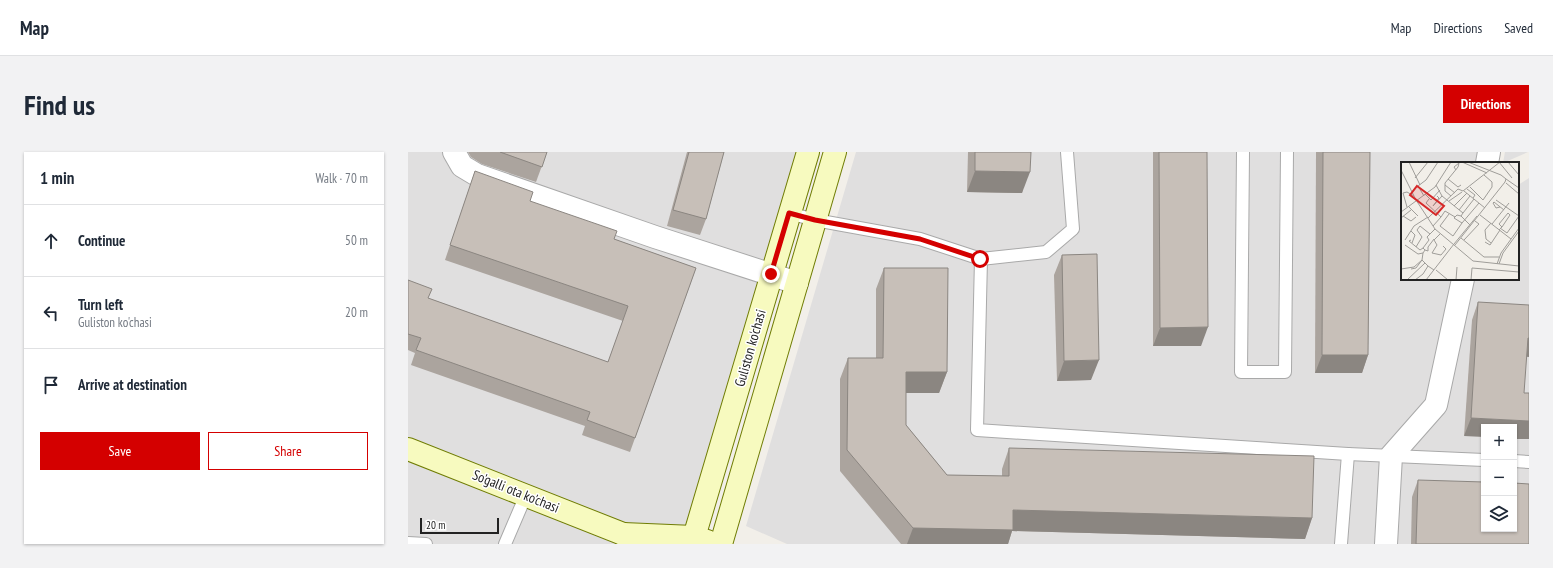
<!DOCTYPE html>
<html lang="en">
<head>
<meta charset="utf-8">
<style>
	:root { --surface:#fff; --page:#f2f2f3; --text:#1f2937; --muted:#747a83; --line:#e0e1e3; --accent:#d40000 }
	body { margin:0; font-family:"PT Sans Narrow",sans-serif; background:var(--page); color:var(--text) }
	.controls { position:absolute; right:12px; bottom:12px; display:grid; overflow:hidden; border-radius:0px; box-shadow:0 1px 3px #0004 }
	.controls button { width:36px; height:36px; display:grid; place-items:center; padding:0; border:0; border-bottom:1px solid var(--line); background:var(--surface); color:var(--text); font:20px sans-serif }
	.scale { position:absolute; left:12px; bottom:10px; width:79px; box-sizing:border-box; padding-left:4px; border:2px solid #222; border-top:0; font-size:11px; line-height:14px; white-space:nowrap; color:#222; -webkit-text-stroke:3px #fff; paint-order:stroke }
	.stop { position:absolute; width:12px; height:12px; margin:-9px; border:3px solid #d40000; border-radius:50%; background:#fff }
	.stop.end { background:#d40000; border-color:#fff; box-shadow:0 1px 4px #0008 }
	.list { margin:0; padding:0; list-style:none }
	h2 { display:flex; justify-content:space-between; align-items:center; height:52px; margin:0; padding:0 16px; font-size:17px }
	h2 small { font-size:13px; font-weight:400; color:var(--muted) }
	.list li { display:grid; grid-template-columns:26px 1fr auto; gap:12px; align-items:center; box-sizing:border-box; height:72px; padding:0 16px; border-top:1px solid var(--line) }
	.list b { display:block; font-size:15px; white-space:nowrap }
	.list p { margin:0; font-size:13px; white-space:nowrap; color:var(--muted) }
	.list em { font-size:13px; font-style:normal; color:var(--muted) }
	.actions { display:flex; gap:8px; padding:12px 16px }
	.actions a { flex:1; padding:9px 0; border:1px solid var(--accent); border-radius:0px; text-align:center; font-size:14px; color:var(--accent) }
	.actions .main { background:var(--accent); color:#fff }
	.icon { flex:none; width:22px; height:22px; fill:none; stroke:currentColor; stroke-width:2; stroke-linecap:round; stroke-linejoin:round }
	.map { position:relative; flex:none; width:1121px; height:392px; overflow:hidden; border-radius:0px }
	header { display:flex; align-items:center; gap:24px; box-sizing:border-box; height:56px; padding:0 20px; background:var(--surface); border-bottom:1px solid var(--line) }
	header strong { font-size:19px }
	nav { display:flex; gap:22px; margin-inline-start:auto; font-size:14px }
	.intro { display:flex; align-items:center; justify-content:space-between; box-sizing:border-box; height:96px; padding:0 24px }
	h1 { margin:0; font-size:28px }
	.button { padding:10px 18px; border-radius:0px; background:var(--accent); color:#fff; font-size:14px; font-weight:700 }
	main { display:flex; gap:24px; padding:0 24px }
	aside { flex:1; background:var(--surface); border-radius:0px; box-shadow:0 1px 3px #0004 }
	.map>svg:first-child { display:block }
	.residential { fill:#e0dfdf; fill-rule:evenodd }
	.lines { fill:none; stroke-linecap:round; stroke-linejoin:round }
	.lane-casing { stroke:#a9a9a9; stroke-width:14 }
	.street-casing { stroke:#a9a9a9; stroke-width:24 }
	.secondary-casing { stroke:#707d05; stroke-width:24 }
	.lane { stroke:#fff; stroke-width:12 }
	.street { stroke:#fff; stroke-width:22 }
	.secondary { stroke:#f7fabf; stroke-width:22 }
	.wall { fill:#aba49e }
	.shaded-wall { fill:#8b8681 }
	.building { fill:#c7bfb8; stroke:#8b8681 }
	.route { stroke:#d40000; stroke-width:5 }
	.labels { text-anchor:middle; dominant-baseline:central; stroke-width:3; stroke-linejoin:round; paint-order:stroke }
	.street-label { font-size:14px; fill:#222; stroke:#fff }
	.inset-road { fill:none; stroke:#9f9d99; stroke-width:1 }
	.view { fill:#d62828; fill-opacity:0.15; stroke:#d62828; stroke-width:2 }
	.inset-edge { fill:none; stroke:#222; stroke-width:2 }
</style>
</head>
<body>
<header>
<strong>Map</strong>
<nav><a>Map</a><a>Directions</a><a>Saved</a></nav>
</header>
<div class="intro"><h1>Find us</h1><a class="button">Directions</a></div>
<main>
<aside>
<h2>1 min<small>Walk · 70 m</small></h2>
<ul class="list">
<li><svg class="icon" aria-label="ahead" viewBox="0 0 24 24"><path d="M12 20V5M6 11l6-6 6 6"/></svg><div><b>Continue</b></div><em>50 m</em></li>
<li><svg class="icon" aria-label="left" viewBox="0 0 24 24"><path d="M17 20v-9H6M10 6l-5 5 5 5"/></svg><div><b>Turn left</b><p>Guliston ko'chasi</p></div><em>20 m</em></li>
<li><svg class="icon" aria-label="arrive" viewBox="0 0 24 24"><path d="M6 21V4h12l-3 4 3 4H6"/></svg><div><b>Arrive at destination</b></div></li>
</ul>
<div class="actions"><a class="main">Save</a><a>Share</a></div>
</aside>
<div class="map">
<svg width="1121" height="392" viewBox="0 0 1121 392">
	<rect width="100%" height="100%" fill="#f2efe9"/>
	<!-- residential -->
	<g class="residential">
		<path d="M 0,0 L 400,0 L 284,392 L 0,392 Z"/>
		<path d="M 448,0 L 1080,0 L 1077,11 L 994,11 L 994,127 L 1110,127 L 1110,33 L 1121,26 L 1121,392 L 379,392 L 338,374 ZM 1076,275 L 1106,275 L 1106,377 L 1076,377 Z"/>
		<path d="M 1097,0 L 1120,0 L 1095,11 Z"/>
	</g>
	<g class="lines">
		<defs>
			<g id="lane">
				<path d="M 835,0 L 833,220 L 877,220 L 879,0"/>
				<path d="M 381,61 L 407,68 L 512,87 L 573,107 L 638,100 L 665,77 L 659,0"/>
				<path d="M 573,107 L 569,278 L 940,302 L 1076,308"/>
				<path d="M 1106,309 L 1121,310"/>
				<path d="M 0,391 L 18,392"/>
				<path d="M 97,392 L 118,343"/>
				<path d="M 933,392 L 940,302"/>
			</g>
			<g id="street">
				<path d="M 46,0 L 54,14 L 69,23 L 247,85 L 389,131"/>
				<path d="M 1079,11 L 1081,0"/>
				<path d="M 978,392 L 983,304 L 1028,253 L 1055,127"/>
			</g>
			<g id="secondary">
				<path d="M 0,297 L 215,382 L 231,392"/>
				<path d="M 215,382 L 286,385 L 299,389"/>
				<path d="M 284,392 L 400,0"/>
				<path d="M 313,392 L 427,0"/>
			</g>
		</defs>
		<!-- lane casing -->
		<use href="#lane" class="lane-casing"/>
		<!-- street casing -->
		<use href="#street" class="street-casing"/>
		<!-- secondary casing -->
		<use href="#secondary" class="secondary-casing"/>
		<!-- lane -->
		<use href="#lane" class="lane"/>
		<!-- street -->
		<use href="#street" class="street"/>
		<!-- secondary -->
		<use href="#secondary" class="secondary"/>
	</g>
	<!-- wall -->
	<g class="wall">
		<path d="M 60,0 L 139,0 L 128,30 L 74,12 L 63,5 Z"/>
		<path d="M 279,0 L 316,0 L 298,67 L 292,83 L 259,74 Z"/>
		<path d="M 560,0 L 623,0 L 614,41 L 559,40 Z"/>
		<path d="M 745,0 L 799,0 L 793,194 L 745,194 Z"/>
		<path d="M 908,0 L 962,0 L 960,203 L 954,221 L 907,221 Z"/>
		<path d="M 67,19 L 122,49 L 206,87 L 288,116 L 222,300 L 174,283 L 177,274 L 3,213 L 7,201 L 0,198 L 0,128 L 20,146 L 200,210 L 215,169 L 37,108 Z"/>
		<path d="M 654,103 L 683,228 L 649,229 L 646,123 Z"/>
		<path d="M 476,116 L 539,220 L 531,241 L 498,241 L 498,273 L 539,323 L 594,324 L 594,317 L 601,296 L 904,366 L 897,387 L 604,379 L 600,392 L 493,392 L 432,319 L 432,227 L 440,206 L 468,206 L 468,137 Z"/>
		<path d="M 1070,150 L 1118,205 L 1056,284 L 1064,168 Z"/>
		<path d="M 1010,328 L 1121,392 L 1003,392 L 1004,345 Z"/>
	</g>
	<!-- shaded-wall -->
	<g class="shaded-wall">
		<path d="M 567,19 L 622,20 L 614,41 L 559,40 Z"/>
		<path d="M 800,175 L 793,194 L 745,194 L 752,176 Z"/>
		<path d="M 1120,186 L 1121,186 L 1121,205 L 1113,204 Z"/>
		<path d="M 914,203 L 960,203 L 954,221 L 907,221 Z"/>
		<path d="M 691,208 L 683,228 L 649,229 L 656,209 Z"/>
		<path d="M 498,220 L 539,220 L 531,241 L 490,241 Z"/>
		<path d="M 1063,266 L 1121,269 L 1121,287 L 1106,287 L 1106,275 L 1076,275 L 1076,285 L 1056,284 Z"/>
		<path d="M 605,358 L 904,366 L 897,387 L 604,379 L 600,392 L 499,392 L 505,376 Z"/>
	</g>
	<!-- building -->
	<g class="building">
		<path d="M 92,0 L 139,0 L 134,15 Z"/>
		<path d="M 281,0 L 316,0 L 298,67 L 265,58 Z"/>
		<path d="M 567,0 L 623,0 L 622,20 L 567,19 Z"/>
		<path d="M 751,0 L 799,0 L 800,175 L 752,176 Z"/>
		<path d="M 915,0 L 962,0 L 960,203 L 914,203 Z"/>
		<path d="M 67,19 L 125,40 L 122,49 L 209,79 L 206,87 L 288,116 L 227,286 L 179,268 L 182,260 L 8,198 L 13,186 L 0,182 L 0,128 L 24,137 L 20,146 L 200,210 L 220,154 L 42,93 Z"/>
		<path d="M 689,102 L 691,208 L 656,209 L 654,103 Z"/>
		<path d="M 476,116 L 540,116 L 539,220 L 498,220 L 498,273 L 539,323 L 601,324 L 601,296 L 906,304 L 904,366 L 605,358 L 605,378 L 505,376 L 439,298 L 440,206 L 475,206 Z"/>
		<path d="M 1070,150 L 1121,153 L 1121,186 L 1120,186 L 1116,241 L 1121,241 L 1121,269 L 1063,266 Z"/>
		<path d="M 1010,328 L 1076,330 L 1076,377 L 1106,377 L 1106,331 L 1121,332 L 1121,392 L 1008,392 Z"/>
	</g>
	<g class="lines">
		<!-- route -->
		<path class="route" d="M 363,122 L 381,61 L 407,68 L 512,87 L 572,107"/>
	</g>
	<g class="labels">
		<!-- street labels -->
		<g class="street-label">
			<text transform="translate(342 196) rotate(-74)">Guliston ko'chasi</text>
			<text transform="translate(108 339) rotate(22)">So'galli ota ko'chasi</text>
		</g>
	</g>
	<!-- overview -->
	<g transform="translate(993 10)">
		<rect width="118" height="118" fill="#f2efe9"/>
		<path class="inset-road" d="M 8,0 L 19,23M 61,0 L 86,11M 67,0 L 100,13 L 105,17 L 104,20M 98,0 L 111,16M 107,0 L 118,13M 0,8 L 15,38M 14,16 L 27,0M 47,17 L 57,25 L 60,23M 105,17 L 118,26M 105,21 L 118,32M 35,23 L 41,34M 44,23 L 54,31M 69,25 L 82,38 L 91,25 L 91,20 L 83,13M 66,27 L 74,33 L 72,36M 63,29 L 84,46M 24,32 L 30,38 L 39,28M 23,34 L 17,24 L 25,18 L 37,0M 36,34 L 38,36 L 32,44 L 41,34 L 62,51 L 60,54 L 69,63M 50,34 L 44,29 L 44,21 L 57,5 L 58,1 L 53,5 L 55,8M 28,37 L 25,41 L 40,55 L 44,49 L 54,55M 15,38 L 34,67 L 72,99 L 118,104M 95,38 L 118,54M 48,39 L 61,30M 53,44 L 66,31M 6,45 L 2,31 L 6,30 L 13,34M 8,45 L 17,54M 99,45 L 95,46 L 92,41 L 93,40 L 103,48M 58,48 L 69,34M 0,50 L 34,25 L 50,0M 62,51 L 73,37M 48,52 L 39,64 L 52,74 L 61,61 L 53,56 L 56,53 L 60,54M 79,53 L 110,77M 2,54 L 10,59 L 15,55M 0,56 L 10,48M 27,56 L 57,27 L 62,29 L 99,0M 61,61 L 78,41M 90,61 L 84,68 L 85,77 L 90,81M 91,62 L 108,41M 19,64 L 29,72M 32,64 L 40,55M 99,66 L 106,71 L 118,54M 98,68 L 101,65 L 109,53 L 107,51 L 98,62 L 101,65M 10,69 L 14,73 L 11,81M 39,72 L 33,78 L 36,83 L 31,91 L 40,93 L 45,87 L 42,84M 60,76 L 83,95 L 98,95M 4,78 L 13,64 L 27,55M 10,78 L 8,79 L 19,88 L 22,86M 63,78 L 78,62 L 74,59M 84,80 L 89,83 L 99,68M 53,82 L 76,54M 4,83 L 17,92 L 22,91M 54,83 L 104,20M 15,85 L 21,75 L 16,68 L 19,64M 24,88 L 22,86 L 28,78 L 26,75 L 34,67M 96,102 L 100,91 L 118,66M 98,102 L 102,91 L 118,69M 27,104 L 21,98 L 22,91 L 24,88 L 27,89 L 27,85 L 33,77M 0,107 L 13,105 L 21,98M 10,107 L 15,106 L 21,98M 35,108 L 47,118M 6,118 L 24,101M 14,118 L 22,112 L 27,104 L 33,108M 25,118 L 53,82M 55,118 L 56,105M 70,118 L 71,106 L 118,110"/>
		<path class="view" d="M 16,24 L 43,44 L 35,53 L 9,33 Z"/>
		<rect width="118" height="118" class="inset-edge"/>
	</g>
</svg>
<div class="controls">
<button>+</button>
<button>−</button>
<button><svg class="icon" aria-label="layers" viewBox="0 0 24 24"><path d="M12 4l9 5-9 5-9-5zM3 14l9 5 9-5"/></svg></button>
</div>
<div class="scale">20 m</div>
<div class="stop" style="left:572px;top:107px"></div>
<div class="stop end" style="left:363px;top:122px"></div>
</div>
</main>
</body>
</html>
